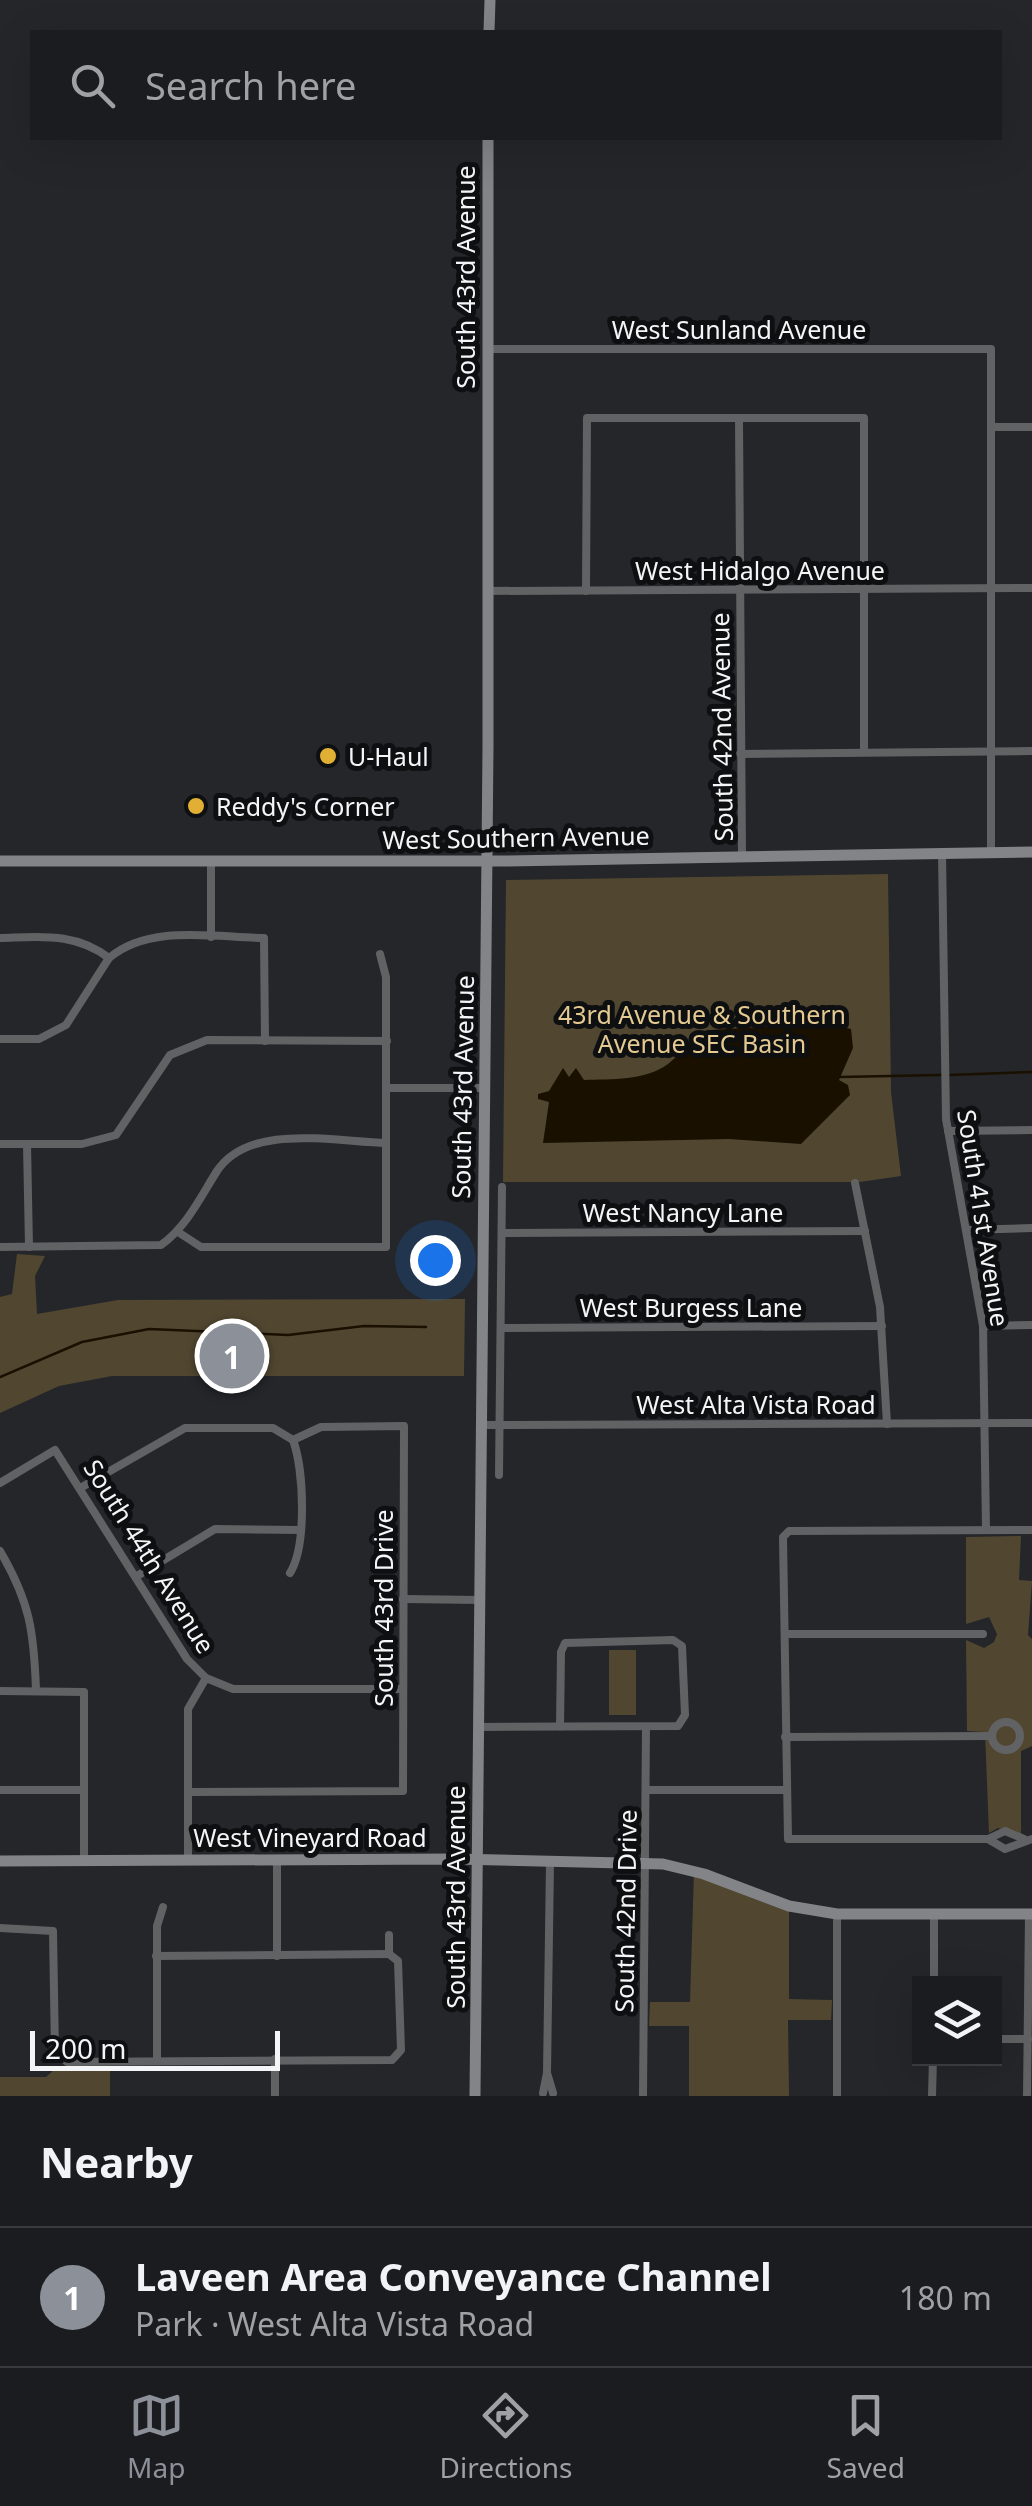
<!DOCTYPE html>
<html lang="en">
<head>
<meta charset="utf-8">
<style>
	:root { --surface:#1b1c20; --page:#28292d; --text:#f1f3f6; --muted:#a0a1a5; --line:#393a3e; --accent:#8c9099 }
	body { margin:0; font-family:"Noto Sans",sans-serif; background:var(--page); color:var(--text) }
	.controls { position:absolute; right:30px; bottom:30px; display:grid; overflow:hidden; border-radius:0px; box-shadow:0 10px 40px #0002 }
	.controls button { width:90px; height:90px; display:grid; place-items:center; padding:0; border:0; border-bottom:2px solid var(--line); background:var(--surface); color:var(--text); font:50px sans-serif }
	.scale { position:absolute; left:30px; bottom:25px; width:250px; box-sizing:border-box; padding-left:10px; border:5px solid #f3f5f7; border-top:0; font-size:28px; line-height:35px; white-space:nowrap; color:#f3f5f7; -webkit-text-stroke:8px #0e0f11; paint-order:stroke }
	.you { position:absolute; left:435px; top:1260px; width:35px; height:35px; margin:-25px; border:8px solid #fff; border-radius:50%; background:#1a73e8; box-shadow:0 0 0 15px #1a73e833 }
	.badge { display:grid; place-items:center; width:65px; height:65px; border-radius:50%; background:var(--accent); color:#fff; font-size:32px; font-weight:700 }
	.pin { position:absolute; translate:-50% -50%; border:5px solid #fff; box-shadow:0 2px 10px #0006 }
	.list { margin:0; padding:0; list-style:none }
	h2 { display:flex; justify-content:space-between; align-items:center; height:130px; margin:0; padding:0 40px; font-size:42px }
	h2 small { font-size:32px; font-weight:400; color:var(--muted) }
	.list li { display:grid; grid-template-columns:65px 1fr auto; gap:30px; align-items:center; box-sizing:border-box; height:140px; padding:0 40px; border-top:2px solid var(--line) }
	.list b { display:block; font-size:38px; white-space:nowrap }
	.list p { margin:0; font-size:32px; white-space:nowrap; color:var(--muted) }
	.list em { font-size:32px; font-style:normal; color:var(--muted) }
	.icon { flex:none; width:55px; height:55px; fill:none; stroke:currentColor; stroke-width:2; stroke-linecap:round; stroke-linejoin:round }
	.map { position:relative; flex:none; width:1032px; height:2096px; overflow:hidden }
	.search { position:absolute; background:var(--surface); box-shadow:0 10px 40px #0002; left:30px; right:30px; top:30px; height:110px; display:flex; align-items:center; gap:25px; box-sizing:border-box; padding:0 35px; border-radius:0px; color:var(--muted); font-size:38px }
	.sheet { height:270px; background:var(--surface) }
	nav { display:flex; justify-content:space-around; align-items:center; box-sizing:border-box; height:140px; border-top:2px solid var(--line); background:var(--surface); font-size:28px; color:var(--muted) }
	nav a { display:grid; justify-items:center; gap:5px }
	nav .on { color:var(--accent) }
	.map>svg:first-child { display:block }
	.green { fill:#514731 }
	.water { fill:#1a1000 }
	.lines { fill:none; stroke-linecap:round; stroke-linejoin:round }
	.stream { stroke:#1a1000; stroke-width:2.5 }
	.street { stroke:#616264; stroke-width:8 }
	.secondary { stroke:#828487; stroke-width:11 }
	.poi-dot { fill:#e1af34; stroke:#0e0f11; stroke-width:4 }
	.labels { text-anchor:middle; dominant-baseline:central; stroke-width:10; stroke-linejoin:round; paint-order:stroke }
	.street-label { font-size:25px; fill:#f3f5f7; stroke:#0e0f11 }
	.poi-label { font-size:25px; fill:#f3f5f7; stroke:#0e0f11; text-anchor:start }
	.park-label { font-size:25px; fill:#e4ca91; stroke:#0e0f11 }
</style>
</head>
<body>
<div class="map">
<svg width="1032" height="2096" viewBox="0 0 1032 2096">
	<rect width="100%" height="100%" fill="#24262a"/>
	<!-- green -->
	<g class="green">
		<path d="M 888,874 L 891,1092 L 901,1176 L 860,1182 L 503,1182 L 506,880 Z"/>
		<path d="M 17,1254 L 45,1256 L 35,1276 L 37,1314 L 118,1300 L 465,1299 L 464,1376 L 112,1376 L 59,1386 L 0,1413 L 0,1297 L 12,1294 Z"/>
		<path d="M 1021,1536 L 1019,1580 L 1032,1581 L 1028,1635 L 1032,1639 L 1032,1746 L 1021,1751 L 1021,1834 L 998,1828 L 989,1833 L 985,1732 L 967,1731 L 966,1640 L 984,1648 L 994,1642 L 997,1634 L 989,1617 L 966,1624 L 966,1537 Z"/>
		<rect x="609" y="1650" width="27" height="65"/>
		<path d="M 694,1871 L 789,1906 L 789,1999 L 832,2000 L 831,2020 L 788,2020 L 789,2096 L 689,2096 L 689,2026 L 649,2026 L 650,2002 L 690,2002 Z"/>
		<path d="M 110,2069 L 110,2096 L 0,2096 L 0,2077 L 46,2077 L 54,2070 Z"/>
	</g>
	<!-- water -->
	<path class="water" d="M 828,1023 L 851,1029 L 853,1048 L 839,1080 L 848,1085 L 850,1095 L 801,1144 L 729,1139 L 543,1143 L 549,1102 L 538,1099 L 538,1094 L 549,1091 L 563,1068 L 569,1077 L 576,1068 L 584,1080 C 611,1079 645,1081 668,1064 C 685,1051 690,1036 710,1030 Z"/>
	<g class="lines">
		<!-- stream -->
		<g class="stream">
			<path d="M 949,1075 L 1032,1072"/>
			<path d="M 839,1077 L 941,1075"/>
			<path d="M 0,1377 L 82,1342 L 149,1329 L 288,1335 L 364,1326 L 426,1327"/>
		</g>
		<!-- street -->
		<g class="street">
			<path d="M 487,349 L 991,349 L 991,852"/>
			<path d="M 739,418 L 742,856"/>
			<path d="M 992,427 L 1032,427"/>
			<path d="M 487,591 L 1032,588"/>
			<path d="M 586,591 L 587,418 L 864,418 L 864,751"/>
			<path d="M 740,754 L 1032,751"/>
			<path d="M 942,853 L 946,1119 L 983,1326 L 986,1530"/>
			<path d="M 211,937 L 211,861"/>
			<path d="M 0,938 C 41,937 75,932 109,958 C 149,924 213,937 264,938 L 265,1041"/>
			<path d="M 0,1039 L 39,1039 L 66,1025 L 109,958"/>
			<path d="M 387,1088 L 483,1088"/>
			<path d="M 948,1131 L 1032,1130"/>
			<path d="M 0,1144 L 82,1144 L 116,1135 L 170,1055 L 207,1040 L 387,1041"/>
			<path d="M 27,1144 L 29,1247"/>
			<path d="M 855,1183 L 880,1307 L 887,1424"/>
			<path d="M 966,1230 L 1032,1228"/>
			<path d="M 178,1232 L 201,1247 L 386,1247 L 386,977 L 380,954"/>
			<path d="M 502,1233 L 865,1231"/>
			<path d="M 0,1247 L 161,1245 C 187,1226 200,1198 217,1171 C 250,1122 335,1142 386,1143"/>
			<path d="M 983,1326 L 1032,1325"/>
			<path d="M 501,1328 L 882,1326"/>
			<path d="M 481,1425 L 1032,1423"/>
			<path d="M 499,1475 L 502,1187"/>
			<path d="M 0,1483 L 55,1450 L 187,1659 L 206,1678 L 233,1689 L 403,1689"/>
			<path d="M 82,1487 L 185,1428 L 273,1428 L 293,1440 L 321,1427 L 404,1426 L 403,1791 L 189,1792"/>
			<path d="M 1032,1530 L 789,1531 L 783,1537 L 788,1839 L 988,1839 L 1005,1849 L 1032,1839"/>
			<path d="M 0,1551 C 30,1602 34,1632 36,1690"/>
			<path d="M 290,1573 C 307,1546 304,1470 293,1440"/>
			<path d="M 137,1576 L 215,1529 L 300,1530"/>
			<path d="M 403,1599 L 480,1600"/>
			<path d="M 785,1634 L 983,1634"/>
			<path d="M 0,1691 L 84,1692 L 84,1861"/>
			<circle cx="1006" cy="1736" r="14"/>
			<path d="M 478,1727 L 678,1726 L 685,1715 L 682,1646 L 673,1640 L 565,1643 L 561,1652 L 560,1727"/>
			<path d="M 785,1737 L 992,1736"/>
			<path d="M 0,1790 L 84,1790"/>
			<path d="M 647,1790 L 786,1790"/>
			<path d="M 988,1839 L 1005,1831 L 1024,1839"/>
			<path d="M 277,1859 L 277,1956"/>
			<path d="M 188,1860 L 188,1709 L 206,1678"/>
			<path d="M 0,1928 L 53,1931 L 55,2052 L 67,2062 L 392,2060 L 401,2050 L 398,1961 L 389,1954 L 389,1935"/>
			<path d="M 156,1956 L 389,1954"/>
			<path d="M 934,1984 L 934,1913"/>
			<path d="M 994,2039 L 1028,2039"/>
			<path d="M 275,2059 L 275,2096"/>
			<path d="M 157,2060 L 157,1926 L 163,1907"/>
			<path d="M 547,2073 L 553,2093"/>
			<path d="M 543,2093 L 547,2073 L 550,1863"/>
			<path d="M 643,2096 L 646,1727"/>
			<path d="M 837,2096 L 837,1914"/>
			<path d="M 932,2096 L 933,2058"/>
			<path d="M 1027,2096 L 1029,1914"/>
		</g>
		<!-- secondary -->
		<g class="secondary">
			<path d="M 489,32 L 490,0"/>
			<path d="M 0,861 L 506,861 L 1032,852"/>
			<path d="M 0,1861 L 455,1859 L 663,1864 L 704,1874 L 789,1906 L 837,1914 L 1032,1914"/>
			<path d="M 475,2096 L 488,747 L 488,138"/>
		</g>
	</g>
	<!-- markers -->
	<g class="poi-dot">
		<circle cx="328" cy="756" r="10"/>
		<circle cx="196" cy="806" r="10"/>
	</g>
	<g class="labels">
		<!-- street labels -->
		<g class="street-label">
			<text transform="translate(465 277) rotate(-90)">South 43rd Avenue</text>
			<text x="739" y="329">West Sunland Avenue</text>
			<text x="760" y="570">West Hidalgo Avenue</text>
			<text transform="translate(721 727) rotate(-91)">South 42nd Avenue</text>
			<text transform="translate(516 837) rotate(-1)">West Southern Avenue</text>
			<text transform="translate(462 1087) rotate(-89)">South 43rd Avenue</text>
			<text x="683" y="1212">West Nancy Lane</text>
			<text transform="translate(984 1218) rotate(81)">South 41st Avenue</text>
			<text x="691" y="1307">West Burgess Lane</text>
			<text x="756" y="1404">West Alta Vista Road</text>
			<text transform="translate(150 1556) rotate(58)">South 44th Avenue</text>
			<text transform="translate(383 1608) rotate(-90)">South 43rd Drive</text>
			<text x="310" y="1837">West Vineyard Road</text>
			<text transform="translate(455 1897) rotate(-90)">South 43rd Avenue</text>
			<text transform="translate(625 1911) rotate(-89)">South 42nd Drive</text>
		</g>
		<!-- poi labels -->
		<g class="poi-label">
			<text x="348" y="756">U-Haul</text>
			<text x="216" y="806">Reddy's Corner</text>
		</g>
		<!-- park labels -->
		<g class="park-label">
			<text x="702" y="1014">43rd Avenue &amp; Southern<tspan x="702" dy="29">Avenue SEC Basin</tspan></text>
		</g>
	</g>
</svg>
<div class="controls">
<button><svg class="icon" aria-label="layers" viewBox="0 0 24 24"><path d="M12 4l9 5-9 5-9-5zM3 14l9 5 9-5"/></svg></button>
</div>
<div class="scale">200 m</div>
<div class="you"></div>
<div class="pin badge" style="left:232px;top:1356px">1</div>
<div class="search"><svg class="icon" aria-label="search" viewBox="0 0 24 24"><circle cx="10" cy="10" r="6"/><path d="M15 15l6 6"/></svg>Search here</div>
</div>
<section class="sheet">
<h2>Nearby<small></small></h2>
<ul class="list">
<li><span class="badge">1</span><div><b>Laveen Area Conveyance Channel</b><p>Park · West Alta Vista Road</p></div><em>180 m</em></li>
</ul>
</section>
<nav>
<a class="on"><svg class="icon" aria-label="map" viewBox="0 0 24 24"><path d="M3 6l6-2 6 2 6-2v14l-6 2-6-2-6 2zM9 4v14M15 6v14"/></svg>Map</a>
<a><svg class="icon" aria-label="directions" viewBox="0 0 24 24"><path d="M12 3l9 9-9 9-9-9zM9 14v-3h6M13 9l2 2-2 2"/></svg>Directions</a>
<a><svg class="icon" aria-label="saved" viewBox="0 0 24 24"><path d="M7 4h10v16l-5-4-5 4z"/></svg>Saved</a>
</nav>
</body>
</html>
